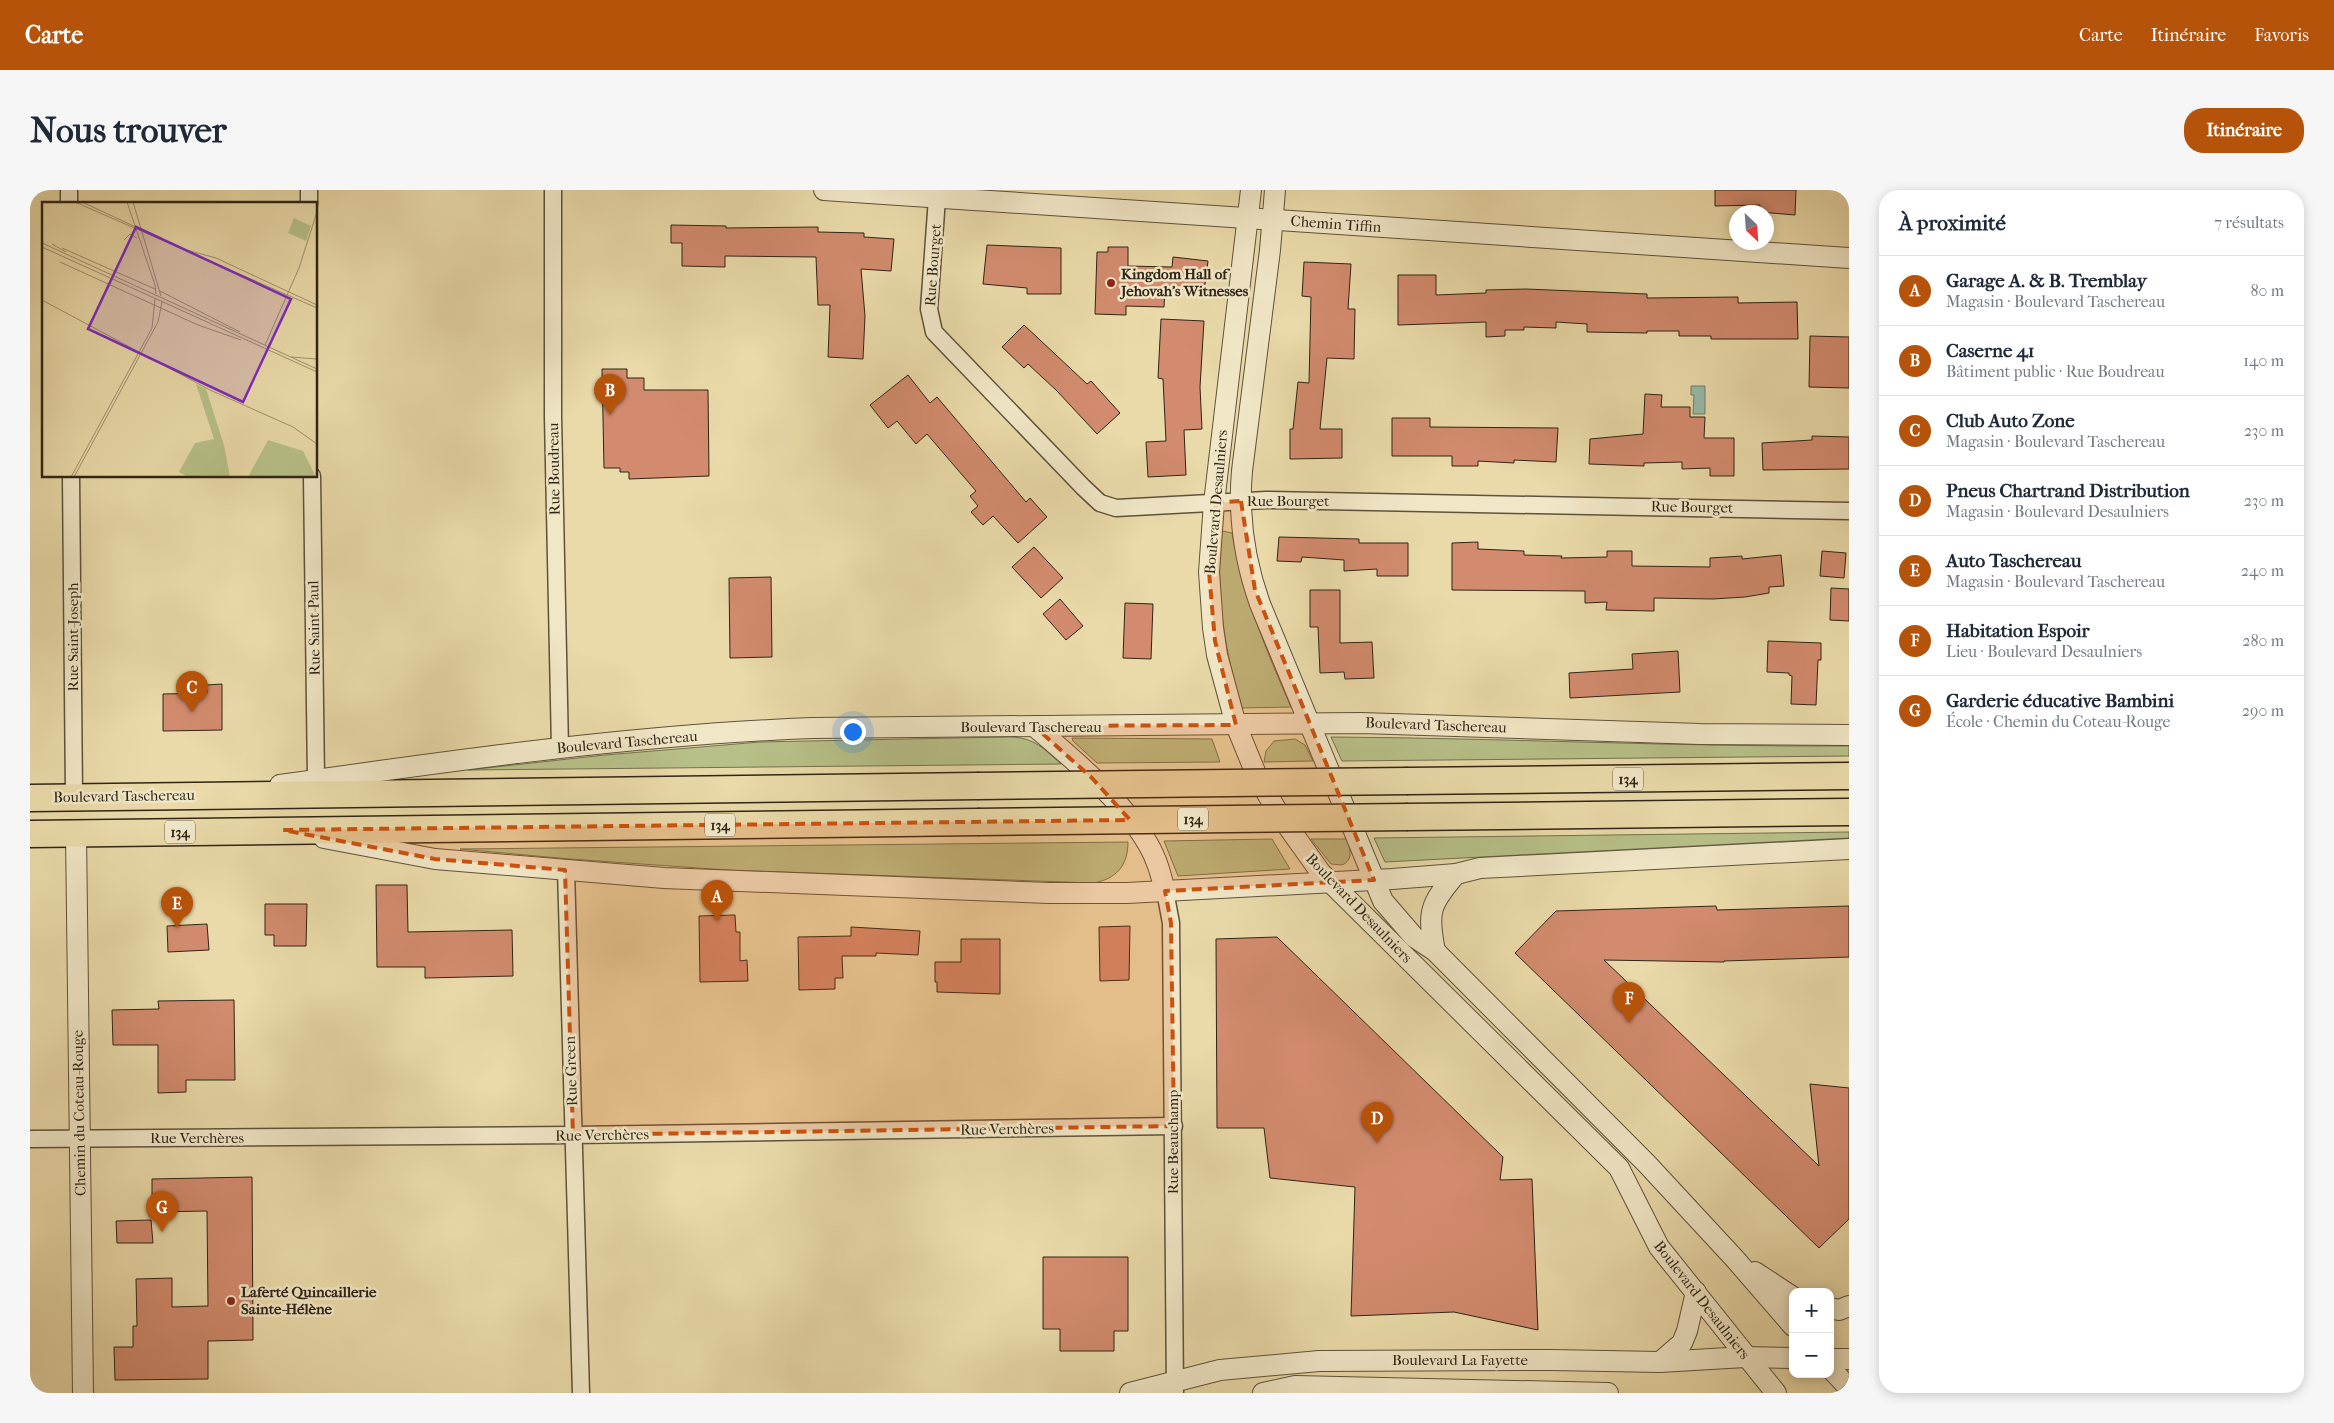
<!DOCTYPE html>
<html lang="fr">
<head>
<meta charset="utf-8">
<style>
	:root { --surface:#fff; --page:#f6f6f7; --text:#1f2937; --muted:#747a83; --line:#e0e1e3; --accent:#b45309 }
	body { margin:0; font-family:"IM FELL French Canon",serif; background:var(--page); color:var(--text) }
	.controls { position:absolute; right:15px; bottom:15px; display:grid; overflow:hidden; border-radius:10px; box-shadow:0 2px 12px #0003 }
	.controls button { width:45px; height:45px; display:grid; place-items:center; padding:0; border:0; border-bottom:1px solid var(--line); background:var(--surface); color:var(--text); font:25px sans-serif }
	.compass { position:absolute; left:1699px; top:15px; width:45px; height:45px; border-radius:50%; background:var(--surface); box-shadow:0 2px 12px #0003; rotate:155deg }
	.you { position:absolute; left:822px; top:541px; width:18px; height:18px; margin:-12px; border:4px solid #fff; border-radius:50%; background:#1a73e8; box-shadow:0 0 0 8px #1a73e833 }
	.badge { display:grid; place-items:center; width:32px; height:32px; border-radius:50%; background:var(--accent); color:#fff; font-size:16px; font-weight:700 }
	.pin { position:absolute; translate:-50% -41px; filter:drop-shadow(0 1px 2px #0008) }
	.pin::after { content:''; position:absolute; top:26px; width:18px; height:15px; background:inherit; clip-path:polygon(0 0,100% 0,50% 100%) }
	.list { margin:0; padding:0; list-style:none }
	h2 { display:flex; justify-content:space-between; align-items:center; height:65px; margin:0; padding:0 20px; font-size:21px }
	h2 small { font-size:16px; font-weight:400; color:var(--muted) }
	.list li { display:grid; grid-template-columns:32px 1fr auto; gap:15px; align-items:center; box-sizing:border-box; height:70px; padding:0 20px; border-top:1px solid var(--line) }
	.list b { display:block; font-size:19px; white-space:nowrap }
	.list p { margin:0; font-size:16px; white-space:nowrap; color:var(--muted) }
	.list em { font-size:16px; font-style:normal; color:var(--muted) }
	.map { position:relative; flex:none; width:1819px; height:1203px; overflow:hidden; border-radius:20px }
	header { display:flex; align-items:center; gap:30px; box-sizing:border-box; height:70px; padding:0 25px; background:var(--accent); color:#fff }
	header strong { font-size:24px }
	nav { display:flex; gap:28px; margin-inline-start:auto; font-size:18px }
	.intro { display:flex; align-items:center; justify-content:space-between; box-sizing:border-box; height:120px; padding:0 30px }
	h1 { margin:0; font-size:35px }
	.button { padding:12px 22px; border-radius:20px; background:var(--accent); color:#fff; font-size:18px; font-weight:700 }
	main { display:flex; gap:30px; padding:0 30px }
	aside { flex:1; background:var(--surface); border-radius:20px; box-shadow:0 2px 12px #0003 }
	.map>svg:first-child { display:block }
	.green { fill:#b7c088; stroke:#73724f }
	.water { fill:#98bba9; stroke:#6e7f6e }
	.building { fill:#d28b6e; stroke:#2f2416 }
	.lines { fill:none; stroke-linecap:round; stroke-linejoin:round }
	.minor-casing { stroke:#5e523b; stroke-width:19 }
	.tertiary-casing { stroke:#5e523b; stroke-width:22 }
	.trunk-casing { stroke:#2f2416; stroke-width:29 }
	.minor { stroke:#f1e7c7; stroke-width:16 }
	.tertiary { stroke:#f1e7c7; stroke-width:20 }
	.trunk { stroke:#eadaa9; stroke-width:26 }
	.trunk-bridge-casing { stroke:#2f2416; stroke-width:29; stroke-linecap:butt }
	.trunk-bridge { stroke:#eadaa9; stroke-width:26 }
	.marked { fill:#cc510e; fill-opacity:0.2; stroke:#cc510e; stroke-width:4; stroke-dasharray:10 6; stroke-linejoin:round }
	.poi-dot { fill:#8f2418; stroke:#f1e7c7; stroke-width:2 }
	.labels { text-anchor:middle; dominant-baseline:central; stroke-width:5; stroke-linejoin:round; paint-order:stroke }
	.shield { fill:#f1e7c7; stroke:#695e4b; stroke-width:1 }
	.shield-label { font-size:14px; font-weight:bold; fill:#2f2416 }
	.street-label { font-size:15px; fill:#2f2416; stroke:#f1e7c7 }
	.poi-label { font-size:15px; font-weight:bold; fill:#2f2416; stroke:#f1e7c7; text-anchor:start }
	.inset-road { fill:none; stroke:#9f916e; stroke-width:1 }
	.view { fill:#7b2cbf; fill-opacity:0.15; stroke:#7b2cbf; stroke-width:2.5 }
	.inset-edge { fill:none; stroke:#2f2416; stroke-width:2.5 }
</style>
</head>
<body>
<header>
<strong>Carte</strong>
<nav><a>Carte</a><a>Itinéraire</a><a>Favoris</a></nav>
</header>
<div class="intro"><h1>Nous trouver</h1><a class="button">Itinéraire</a></div>
<main>
<div class="map">
<svg width="1819" height="1203" viewBox="0 0 1819 1203">
	<rect width="100%" height="100%" fill="#eadaa9"/>
	<filter id="stains"><feTurbulence type="fractalNoise" baseFrequency=".004" numOctaves="4"/><feColorMatrix values="0 0 0 0 .2 0 0 0 0 .09 0 0 0 0 .02 0 0 0 .5 -.17"/></filter>
	<radialGradient id="worn" r=".72"><stop offset=".6" stop-color="#630" stop-opacity="0"/><stop offset="1" stop-color="#630" stop-opacity=".3"/></radialGradient>
	<!-- green -->
	<g class="green">
		<path d="M 1193,341 L 1202,343 C 1213,405 1236,460 1261,517 L 1212,518 C 1194,461 1186,402 1191,343 Z"/>
		<path d="M 974,547 C 1002,546 1011,556 1031,574 L 438,580 L 575,565 L 730,552 Z"/>
		<path d="M 1301,547 C 1474,548 1646,557 1819,556 L 1819,566 L 1312,571 Z"/>
		<path d="M 1042,548 L 1182,549 L 1190,572 L 1067,573 L 1043,551 Z"/>
		<path d="M 1265,549 L 1275,555 L 1283,571 L 1234,572 L 1236,561 L 1244,551 Z"/>
		<path d="M 1819,642 L 1819,648 L 1355,672 L 1344,648 Z"/>
		<path d="M 1242,649 L 1260,679 L 1148,686 L 1134,651 Z"/>
		<path d="M 1281,649 L 1317,649 C 1320,658 1324,670 1312,675 L 1301,674 Z"/>
		<path d="M 1098,652 C 1098,675 1087,689 1063,693 L 697,680 L 540,669 L 430,659 Z"/>
	</g>
	<!-- water -->
	<path class="water" d="M 1661,196 L 1675,196 L 1675,224 L 1663,224 L 1664,205 L 1661,205 Z"/>
	<!-- building -->
	<g class="building">
		<path d="M 1685,0 L 1766,0 L 1765,25 L 1729,22 L 1730,15 L 1685,16 Z"/>
		<path d="M 641,35 L 696,36 L 696,38 L 788,37 L 788,42 L 834,43 L 834,47 L 864,49 L 861,81 L 831,79 L 835,126 L 833,169 L 798,167 L 800,115 L 788,115 L 786,67 L 695,66 L 695,77 L 652,76 L 652,53 L 641,53 Z"/>
		<path d="M 957,55 L 1031,58 L 1031,104 L 997,104 L 997,98 L 953,94 Z"/>
		<path d="M 1078,57 L 1098,57 L 1098,76 L 1142,77 L 1143,67 L 1178,71 L 1174,102 L 1135,97 L 1134,117 L 1096,116 L 1096,125 L 1065,124 L 1067,62 L 1078,62 Z"/>
		<path d="M 1274,72 L 1321,74 L 1318,119 L 1325,119 L 1324,169 L 1297,168 L 1290,239 L 1312,239 L 1312,268 L 1260,269 L 1260,239 L 1263,239 L 1268,192 L 1279,193 L 1281,107 L 1272,106 Z"/>
		<path d="M 1368,85 L 1406,85 L 1406,105 L 1456,103 L 1456,100 L 1496,99 L 1617,104 L 1617,108 L 1708,107 L 1708,113 L 1767,112 L 1768,149 L 1681,149 L 1681,146 L 1649,146 L 1649,141 L 1617,141 L 1617,143 L 1557,142 L 1557,134 L 1526,132 L 1526,138 L 1494,137 L 1494,140 L 1475,140 L 1475,146 L 1456,147 L 1456,132 L 1368,135 Z"/>
		<path d="M 1131,129 L 1174,131 L 1170,197 L 1172,239 L 1154,240 L 1156,285 L 1118,287 L 1116,252 L 1136,251 L 1133,189 L 1128,188 Z"/>
		<path d="M 994,135 L 1057,194 L 1061,191 L 1090,223 L 1067,244 L 1027,201 L 998,174 L 994,178 L 972,157 Z"/>
		<path d="M 1780,146 L 1819,147 L 1819,198 L 1779,197 Z"/>
		<path d="M 572,179 L 597,179 L 597,188 L 614,188 L 614,200 L 678,200 L 679,286 L 599,289 L 599,282 L 590,282 L 590,278 L 574,278 Z"/>
		<path d="M 878,185 L 900,213 L 907,207 L 996,312 L 1000,308 L 1017,327 L 988,353 L 963,326 L 953,335 L 941,322 L 948,316 L 940,306 L 946,301 L 897,244 L 886,254 L 867,231 L 858,238 L 840,215 Z"/>
		<path d="M 1615,204 L 1632,205 L 1631,217 L 1660,217 L 1660,227 L 1675,227 L 1674,248 L 1704,248 L 1704,286 L 1680,286 L 1680,278 L 1652,279 L 1652,272 L 1614,273 L 1614,276 L 1559,274 L 1560,249 L 1613,244 Z"/>
		<path d="M 1362,228 L 1400,228 L 1400,237 L 1528,238 L 1526,272 L 1484,270 L 1484,273 L 1448,271 L 1448,276 L 1422,276 L 1422,266 L 1362,266 Z"/>
		<path d="M 1782,246 L 1819,247 L 1819,279 L 1733,280 L 1732,253 L 1782,250 Z"/>
		<path d="M 1249,347 L 1329,349 L 1329,353 L 1378,353 L 1378,386 L 1347,386 L 1347,379 L 1314,381 L 1314,370 L 1272,367 L 1271,372 L 1247,371 Z"/>
		<path d="M 1448,352 L 1448,359 L 1494,361 L 1494,365 L 1532,366 L 1531,368 L 1577,367 L 1577,361 L 1602,361 L 1602,376 L 1680,377 L 1680,368 L 1712,366 L 1712,369 L 1751,365 L 1754,396 L 1739,397 L 1739,403 L 1715,407 L 1683,409 L 1624,408 L 1624,421 L 1576,420 L 1577,412 L 1555,413 L 1555,401 L 1422,400 L 1422,353 Z"/>
		<path d="M 1004,357 L 1033,388 L 1011,408 L 982,377 Z"/>
		<path d="M 1792,361 L 1816,363 L 1814,388 L 1790,386 Z"/>
		<path d="M 741,387 L 742,467 L 700,468 L 699,388 Z"/>
		<path d="M 1801,398 L 1819,399 L 1819,431 L 1800,430 Z"/>
		<path d="M 1280,400 L 1310,400 L 1310,453 L 1342,452 L 1344,488 L 1315,489 L 1314,482 L 1290,483 L 1288,437 L 1280,437 Z"/>
		<path d="M 1030,409 L 1053,436 L 1036,450 L 1013,424 Z"/>
		<path d="M 1095,413 L 1123,414 L 1121,469 L 1093,468 Z"/>
		<path d="M 1738,451 L 1791,453 L 1791,470 L 1788,470 L 1786,515 L 1761,514 L 1762,486 L 1759,485 L 1759,483 L 1737,482 Z"/>
		<path d="M 1648,461 L 1650,502 L 1540,508 L 1539,483 L 1603,479 L 1602,464 Z"/>
		<path d="M 192,494 L 192,540 L 133,541 L 133,504 L 177,503 L 177,495 Z"/>
		<path d="M 346,695 L 377,695 L 378,742 L 482,740 L 483,786 L 395,788 L 395,777 L 347,777 Z"/>
		<path d="M 235,714 L 277,714 L 276,756 L 244,756 L 244,745 L 235,745 Z"/>
		<path d="M 1686,716 L 1687,720 L 1819,716 L 1819,767 L 1694,771 L 1694,772 L 1574,770 L 1789,976 L 1780,894 L 1819,898 L 1819,1029 L 1789,1058 L 1485,763 L 1526,721 Z"/>
		<path d="M 705,725 L 706,742 L 710,742 L 710,771 L 717,770 L 718,791 L 670,792 L 669,726 Z"/>
		<path d="M 177,734 L 179,760 L 138,762 L 137,736 Z"/>
		<path d="M 1100,736 L 1099,790 L 1070,791 L 1069,737 Z"/>
		<path d="M 821,737 L 890,741 L 888,765 L 846,763 L 846,766 L 812,766 L 813,788 L 805,788 L 805,799 L 769,800 L 768,747 L 821,746 Z"/>
		<path d="M 1247,747 L 1473,967 L 1470,990 L 1502,989 L 1508,1140 L 1424,1122 L 1321,1126 L 1325,997 L 1240,988 L 1234,938 L 1187,938 L 1186,749 Z"/>
		<path d="M 931,749 L 970,749 L 970,804 L 907,802 L 907,792 L 905,792 L 905,772 L 931,772 Z"/>
		<path d="M 204,810 L 205,890 L 156,890 L 156,902 L 128,903 L 128,855 L 83,855 L 82,820 L 129,819 L 128,811 Z"/>
		<path d="M 222,987 L 223,1150 L 178,1151 L 178,1189 L 85,1190 L 84,1157 L 103,1157 L 103,1136 L 107,1136 L 106,1089 L 142,1088 L 142,1117 L 178,1116 L 177,1021 L 122,1022 L 122,989 Z"/>
		<path d="M 121,1030 L 123,1053 L 87,1053 L 86,1031 Z"/>
		<path d="M 1013,1067 L 1098,1067 L 1098,1141 L 1084,1141 L 1084,1161 L 1030,1161 L 1030,1139 L 1013,1139 Z"/>
	</g>
	<g class="lines">
		<defs>
			<g id="minor">
				<path d="M 39,0 L 39,14"/>
				<path d="M 279,0 L 279,14"/>
				<path d="M 523,0 L 523,227 L 530,558"/>
				<path d="M 907,8 L 899,119 L 904,142 L 1053,297 L 1070,313 L 1086,318 L 1236,310 L 1819,321"/>
				<path d="M 41,286 L 44,607"/>
				<path d="M 282,286 L 286,590"/>
				<path d="M 536,680 L 551,1203"/>
				<path d="M 1135,701 L 1141,733 L 1145,1203"/>
				<path d="M 0,949 L 543,945 L 1144,936"/>
			</g>
			<g id="tertiary">
				<path d="M 794,0 L 1819,68"/>
				<path d="M 1221,0 L 1184,313 L 1179,382 L 1183,438 L 1187,465 L 1206,535 L 1226,584 L 1247,621 L 1291,683 L 1589,978 L 1629,1057 L 1746,1203"/>
				<path d="M 1245,0 L 1240,60 L 1212,281 C 1208,326 1215,372 1230,414 L 1353,711 L 1384,747 L 1405,761 L 1617,974 L 1705,1069 L 1763,1136"/>
				<path d="M 1004,536 C 1042,568 1093,611 1118,654 C 1127,669 1131,685 1135,701"/>
				<path d="M 250,595 C 426,570 603,545 782,538 L 1331,533 L 1670,544 L 1819,545"/>
				<path d="M 46,643 L 53,1203"/>
				<path d="M 294,648 L 405,669 L 634,688 L 1019,703 L 1097,703 L 1362,689 L 1426,684 L 1450,678 L 1819,659"/>
				<path d="M 1405,761 C 1397,722 1400,714 1426,684"/>
				<path d="M 1725,1082 L 1763,1107"/>
				<path d="M 1800,1118 L 1809,1120 L 1819,1116"/>
				<path d="M 1800,1169 L 1819,1169"/>
				<path d="M 1630,1172 L 1652,1153 L 1657,1141 L 1666,1102"/>
				<path d="M 1800,1178 L 1819,1198"/>
				<path d="M 1100,1203 L 1190,1180 L 1289,1171 L 1521,1170 L 1630,1172 L 1715,1167 L 1763,1168"/>
				<path d="M 1233,1203 L 1265,1196 L 1578,1203"/>
			</g>
			<g id="trunk">
				<path d="M 1378,591 L 1819,586"/>
				<path d="M 0,608 L 947,596"/>
				<path d="M 1378,627 L 1819,622"/>
				<path d="M 0,644 L 948,632"/>
			</g>
		</defs>
		<!-- minor casing -->
		<use href="#minor" class="minor-casing"/>
		<!-- tertiary casing -->
		<use href="#tertiary" class="tertiary-casing"/>
		<!-- trunk casing -->
		<use href="#trunk" class="trunk-casing"/>
		<!-- minor -->
		<use href="#minor" class="minor"/>
		<!-- tertiary -->
		<use href="#tertiary" class="tertiary"/>
		<!-- trunk -->
		<use href="#trunk" class="trunk"/>
		<defs>
			<g id="trunk-bridge">
				<path d="M 947,596 L 1378,591"/>
				<path d="M 948,632 L 1378,627"/>
			</g>
		</defs>
		<!-- trunk-bridge casing -->
		<use href="#trunk-bridge" class="trunk-bridge-casing"/>
		<!-- trunk-bridge -->
		<use href="#trunk-bridge" class="trunk-bridge"/>
	</g>
	<!-- marked area -->
	<path class="marked" d="M 1211,311 L 1225,400 L 1344,690 L 1135,701 L 1141,733 L 1144,936 L 543,945 L 535,680 L 405,669 L 253,640 L 1100,630 L 1062,588 L 1004,536 L 1206,535 L 1185,451 L 1179,382 L 1184,313 Z"/>
	<!-- markers -->
	<g class="poi-dot">
		<circle cx="1081" cy="93" r="5"/>
		<circle cx="201" cy="1111" r="5"/>
	</g>
	<g class="labels">
		<!-- shield labels -->
		<g class="shield">
			<rect x="1583" y="577.5" width="30" height="23" rx="4"/>
			<rect x="1148" y="617.5" width="30" height="23" rx="4"/>
			<rect x="675" y="623.5" width="30" height="23" rx="4"/>
			<rect x="135" y="630.5" width="30" height="23" rx="4"/>
		</g>
		<g class="shield-label">
			<text x="1598" y="589">134</text>
			<text x="1163" y="629">134</text>
			<text x="690" y="635">134</text>
			<text x="150" y="642">134</text>
		</g>
		<!-- street labels -->
		<g class="street-label">
			<text transform="translate(1306 34) rotate(4)">Chemin Tiffin</text>
			<text transform="translate(903 75) rotate(-86)">Rue Bourget</text>
			<text transform="translate(524 279) rotate(-91)">Rue Boudreau</text>
			<text x="1258" y="311">Rue Bourget</text>
			<text transform="translate(1186 312) rotate(-85)">Boulevard Desaulniers</text>
			<text transform="translate(1662 317) rotate(1)">Rue Bourget</text>
			<text transform="translate(284 438) rotate(-91)">Rue Saint-Paul</text>
			<text transform="translate(43 447) rotate(-90)">Rue Saint-Joseph</text>
			<text transform="translate(1406 535) rotate(2)">Boulevard Taschereau</text>
			<text x="1001" y="537">Boulevard Taschereau</text>
			<text transform="translate(597 552) rotate(-5)">Boulevard Taschereau</text>
			<text transform="translate(94 606) rotate(-1)">Boulevard Taschereau</text>
			<text transform="translate(1329 718) rotate(46)">Boulevard Desaulniers</text>
			<text transform="translate(541 881) rotate(-92)">Rue Green</text>
			<text transform="translate(49 923) rotate(-91)">Chemin du Coteau-Rouge</text>
			<text transform="translate(977 939) rotate(-1)">Rue Verchères</text>
			<text transform="translate(572 945) rotate(-1)">Rue Verchères</text>
			<text x="167" y="948">Rue Verchères</text>
			<text transform="translate(1143 952) rotate(-90)">Rue Beauchamp</text>
			<text transform="translate(1672 1110) rotate(52)">Boulevard Desaulniers</text>
			<text x="1430" y="1170">Boulevard La Fayette</text>
		</g>
		<!-- poi labels -->
		<g class="poi-label">
			<text x="1091" y="84">Kingdom Hall of<tspan x="1091" dy="17">Jehovah's Witnesses</tspan></text>
			<text x="211" y="1102">Laferté Quincaillerie<tspan x="211" dy="17">Sainte-Hélène</tspan></text>
		</g>
	</g>
	<!-- overview -->
	<g transform="translate(12 12)">
		<rect width="275" height="275" fill="#eadaa9"/>
		<path d="M 252,16 L 269,24 L 264,39 L 246,31 ZM 154,182 L 164,187 L 182,243 L 188,275 L 146,275 L 137,270 L 153,241 L 172,237 ZM 226,238 L 261,249 L 274,275 L 206,275 Z" fill="#b7c088"/>
		<path class="inset-road" d="M 33,0 L 275,106M 40,0 L 141,47 L 174,56 L 275,103M 85,0 L 113,83 L 114,92M 91,0 L 119,94M 82,38 L 88,32 L 95,36M 0,41 L 275,167M 10,42 L 24,50M 0,45 L 275,170M 20,46 L 113,87M 18,60 L 156,123 L 199,138M 118,89 L 198,130M 0,98 L 168,188 L 251,225 L 275,242M 223,143 L 257,66 L 275,10M 249,155 L 275,157M 29,275 L 110,126 L 113,97M 32,275 L 116,120 L 120,100"/>
		<path class="view" d="M 94,25 L 249,97 L 201,200 L 46,127 Z"/>
		<rect width="275" height="275" class="inset-edge"/>
	</g>
	<rect width="100%" height="100%" filter="url(#stains)"/>
	<rect width="100%" height="100%" fill="url(#worn)"/>
</svg>
<div class="controls">
<button>+</button>
<button>−</button>
</div>
<svg class="compass" viewBox="-18 -18 36 36"><path d="M0-13l5 13h-10z" fill="#e53935"/><path d="M0 13l5-13h-10z" fill="#747a83"/></svg>
<div class="you"></div>
<div class="pin badge" style="left:687px;top:731px">A</div>
<div class="pin badge" style="left:580px;top:225px">B</div>
<div class="pin badge" style="left:162px;top:522px">C</div>
<div class="pin badge" style="left:1347px;top:953px">D</div>
<div class="pin badge" style="left:147px;top:738px">E</div>
<div class="pin badge" style="left:1599px;top:833px">F</div>
<div class="pin badge" style="left:132px;top:1042px">G</div>
</div>
<aside>
<h2>À proximité<small>7 résultats</small></h2>
<ul class="list">
<li><span class="badge">A</span><div><b>Garage A. &amp; B. Tremblay</b><p>Magasin · Boulevard Taschereau</p></div><em>80 m</em></li>
<li><span class="badge">B</span><div><b>Caserne 41</b><p>Bâtiment public · Rue Boudreau</p></div><em>140 m</em></li>
<li><span class="badge">C</span><div><b>Club Auto Zone</b><p>Magasin · Boulevard Taschereau</p></div><em>230 m</em></li>
<li><span class="badge">D</span><div><b>Pneus Chartrand Distribution</b><p>Magasin · Boulevard Desaulniers</p></div><em>230 m</em></li>
<li><span class="badge">E</span><div><b>Auto Taschereau</b><p>Magasin · Boulevard Taschereau</p></div><em>240 m</em></li>
<li><span class="badge">F</span><div><b>Habitation Espoir</b><p>Lieu · Boulevard Desaulniers</p></div><em>280 m</em></li>
<li><span class="badge">G</span><div><b>Garderie éducative Bambini</b><p>École · Chemin du Coteau-Rouge</p></div><em>290 m</em></li>
</ul>
</aside>
</main>
</body>
</html>
